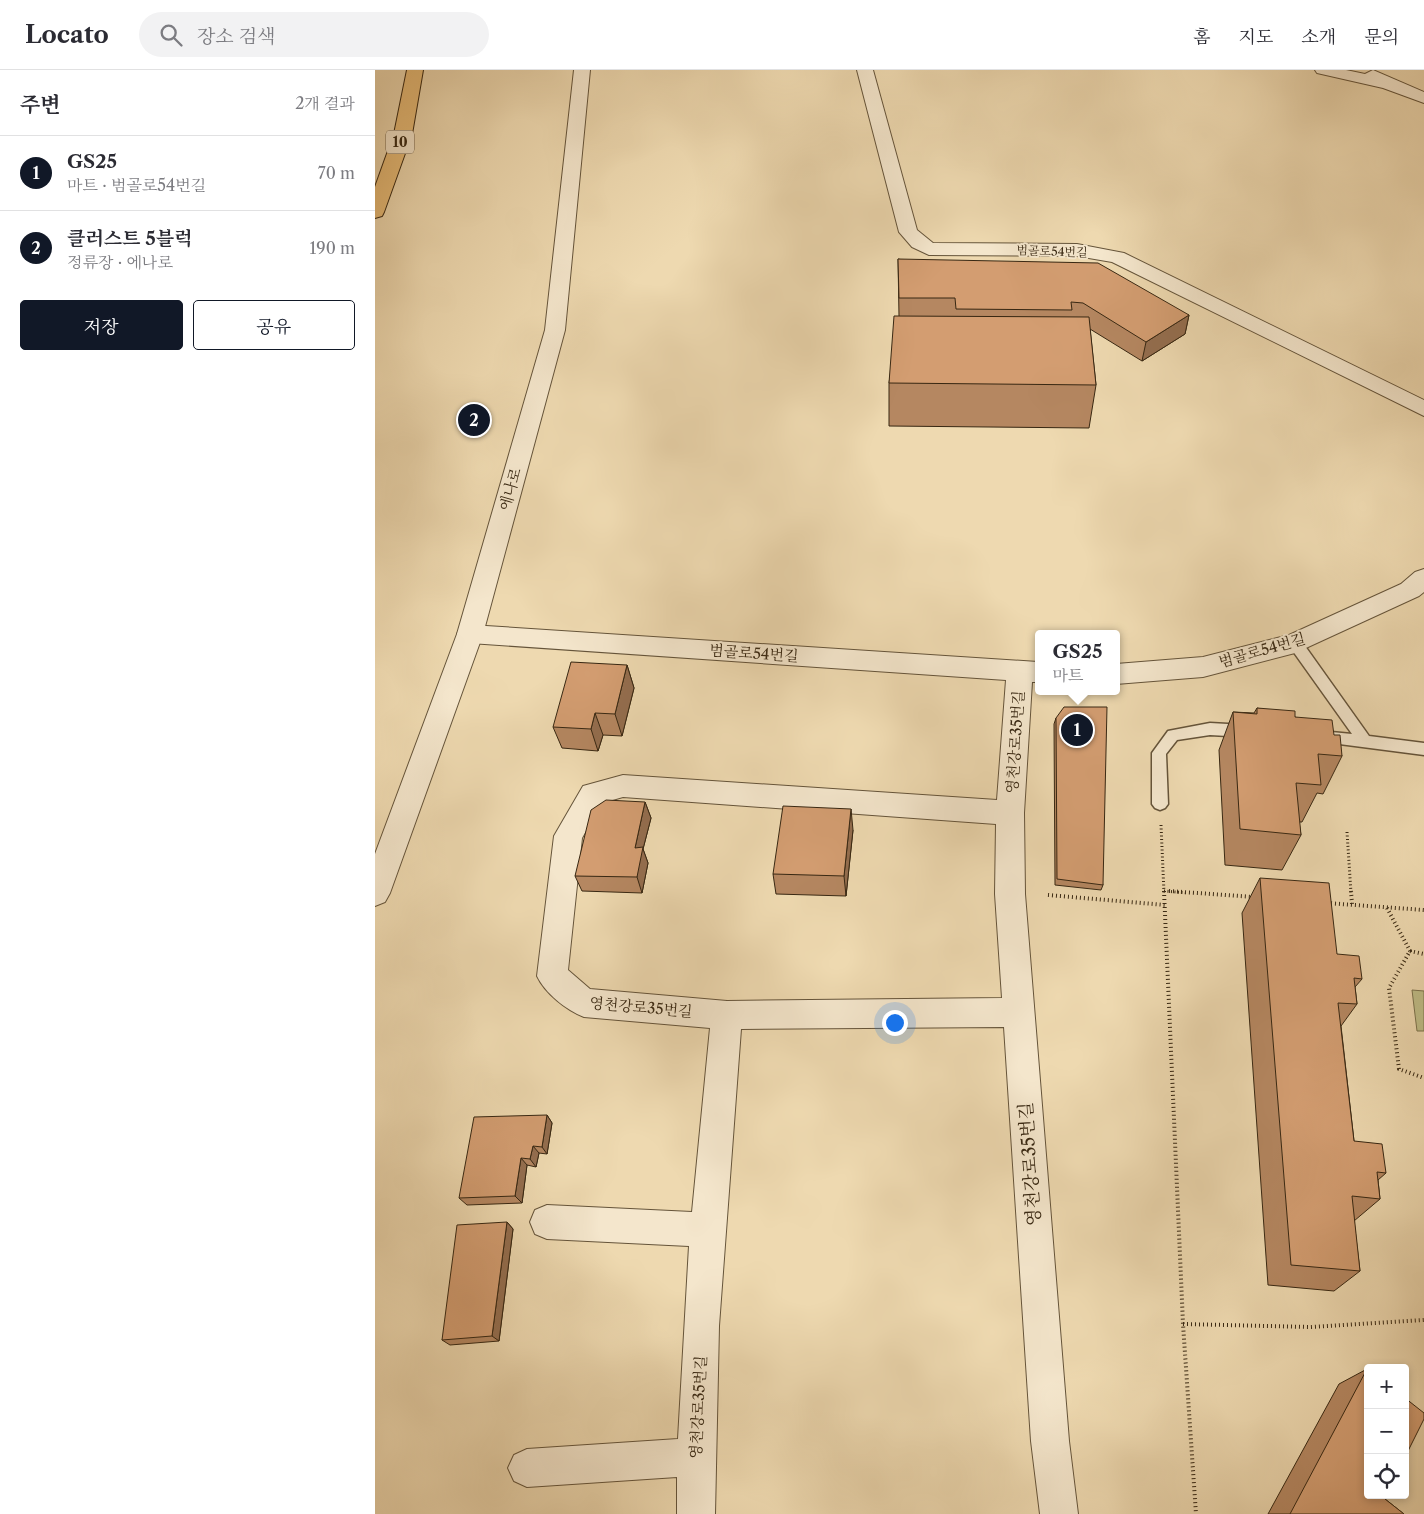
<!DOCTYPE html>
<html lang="ko">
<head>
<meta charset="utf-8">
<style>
	:root { --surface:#fff; --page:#f2f2f3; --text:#2b2b33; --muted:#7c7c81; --line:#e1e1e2; --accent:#111827 }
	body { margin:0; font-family:"Libre Caslon Text","Noto Serif KR",serif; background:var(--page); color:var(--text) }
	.controls { position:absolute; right:15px; bottom:15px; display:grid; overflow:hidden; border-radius:5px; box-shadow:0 2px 8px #0003 }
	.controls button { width:45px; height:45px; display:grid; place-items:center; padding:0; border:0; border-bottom:1px solid var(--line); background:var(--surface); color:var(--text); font:25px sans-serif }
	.you { position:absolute; left:519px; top:952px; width:18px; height:18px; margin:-12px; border:4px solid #fff; border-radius:50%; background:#1a73e8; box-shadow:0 0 0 8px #1a73e833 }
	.badge { display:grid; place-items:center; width:32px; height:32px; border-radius:50%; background:var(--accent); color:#fff; font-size:16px; font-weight:700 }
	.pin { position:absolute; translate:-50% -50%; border:2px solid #fff; box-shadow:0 1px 5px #0006 }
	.popup { position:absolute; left:660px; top:560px; width:85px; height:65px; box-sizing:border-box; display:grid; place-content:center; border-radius:5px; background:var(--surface); filter:drop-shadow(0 1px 4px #0005); font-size:16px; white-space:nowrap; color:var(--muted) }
	.popup b { font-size:19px; color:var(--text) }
	.popup::after { content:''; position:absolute; left:50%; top:100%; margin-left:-10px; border:10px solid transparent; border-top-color:var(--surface) }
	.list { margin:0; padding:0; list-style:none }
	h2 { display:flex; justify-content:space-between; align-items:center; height:65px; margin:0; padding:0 20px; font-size:21px }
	h2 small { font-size:16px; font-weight:400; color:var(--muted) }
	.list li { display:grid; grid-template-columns:32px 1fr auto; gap:15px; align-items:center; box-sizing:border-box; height:75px; padding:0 20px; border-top:1px solid var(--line) }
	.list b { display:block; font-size:19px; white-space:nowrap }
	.list p { margin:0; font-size:16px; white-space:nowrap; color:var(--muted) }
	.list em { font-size:16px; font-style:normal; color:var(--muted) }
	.actions { display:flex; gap:10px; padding:15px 20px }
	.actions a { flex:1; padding:11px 0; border:1px solid var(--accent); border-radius:5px; text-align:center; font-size:18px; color:var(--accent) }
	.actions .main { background:var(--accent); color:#fff }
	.icon { flex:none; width:28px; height:28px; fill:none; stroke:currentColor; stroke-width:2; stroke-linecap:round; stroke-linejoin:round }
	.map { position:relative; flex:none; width:1049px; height:1444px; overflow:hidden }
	header { display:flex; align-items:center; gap:30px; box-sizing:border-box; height:70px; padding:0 25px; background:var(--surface); border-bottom:1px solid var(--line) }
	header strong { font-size:24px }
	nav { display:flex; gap:28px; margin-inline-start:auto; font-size:18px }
	.search { width:350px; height:45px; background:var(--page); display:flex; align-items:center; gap:12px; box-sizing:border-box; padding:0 18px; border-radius:28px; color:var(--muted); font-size:19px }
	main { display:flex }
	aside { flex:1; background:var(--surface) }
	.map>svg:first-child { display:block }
	.green { fill:#bfbd87; stroke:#7b724c }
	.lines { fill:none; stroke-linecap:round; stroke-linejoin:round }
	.service-casing { stroke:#65543a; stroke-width:3 }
	.minor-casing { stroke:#65543a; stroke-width:2 }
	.tertiary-casing { stroke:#65543a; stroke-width:2 }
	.motorway-casing { stroke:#372712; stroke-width:2 }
	.path-far1 { stroke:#372712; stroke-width:3; stroke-dasharray:1 2.5; stroke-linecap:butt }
	.path { stroke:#372712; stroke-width:4; stroke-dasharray:1 3; stroke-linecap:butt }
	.service { fill:#f4e6cc; fill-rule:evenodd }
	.minor { fill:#f4e6cc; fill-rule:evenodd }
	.tertiary { fill:#f4e6cc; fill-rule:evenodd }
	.motorway { fill:#e7bc78; fill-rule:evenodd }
	.wall { fill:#b58761; stroke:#372712 }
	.shaded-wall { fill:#946e4f; stroke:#372712 }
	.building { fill:#d39d71; stroke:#372712 }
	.labels { text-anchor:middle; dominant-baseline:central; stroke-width:4; stroke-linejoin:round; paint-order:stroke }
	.far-street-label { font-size:12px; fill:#372712; stroke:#f4e6cc }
	.shield { fill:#f4e6cc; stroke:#70604a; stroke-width:1 }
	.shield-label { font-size:14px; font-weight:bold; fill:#372712 }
	.street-label { font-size:15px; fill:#372712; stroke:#f4e6cc }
	.near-street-label { font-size:18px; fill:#372712; stroke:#f4e6cc }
</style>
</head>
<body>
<header>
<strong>Locato</strong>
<div class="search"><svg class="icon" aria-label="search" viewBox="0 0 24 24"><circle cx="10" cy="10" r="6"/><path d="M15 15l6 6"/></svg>장소 검색</div>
<nav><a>홈</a><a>지도</a><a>소개</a><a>문의</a></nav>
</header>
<main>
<aside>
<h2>주변<small>2개 결과</small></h2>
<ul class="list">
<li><span class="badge">1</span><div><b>GS25</b><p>마트 · 범골로54번길</p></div><em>70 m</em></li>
<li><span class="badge">2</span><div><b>클러스트 5블럭</b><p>정류장 · 에나로</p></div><em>190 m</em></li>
</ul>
<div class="actions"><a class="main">저장</a><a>공유</a></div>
</aside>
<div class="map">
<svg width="1049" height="1444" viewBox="0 0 1049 1444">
	<rect width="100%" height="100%" fill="#eed9b0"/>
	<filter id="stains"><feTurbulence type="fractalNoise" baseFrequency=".004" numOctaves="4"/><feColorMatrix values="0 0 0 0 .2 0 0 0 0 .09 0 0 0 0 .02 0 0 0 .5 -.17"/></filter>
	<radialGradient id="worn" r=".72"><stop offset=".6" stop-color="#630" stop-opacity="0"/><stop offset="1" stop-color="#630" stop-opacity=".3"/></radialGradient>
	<!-- green -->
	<path class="green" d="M 1037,920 L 1049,921 L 1049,961 L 1042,961 Z"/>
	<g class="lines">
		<defs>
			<g id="service">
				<path d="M 920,568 L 925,569 L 994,666 L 1049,673 L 1049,685 L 941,671 L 939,667 L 941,663 L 946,661 L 977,664 L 915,577 L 913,573 Z"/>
				<path d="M 835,653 L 871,655 L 876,657 L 878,661 L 876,665 L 871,667 L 835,665 L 802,670 L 791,684 L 793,734 L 790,738 L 785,740 L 780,738 L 777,734 L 777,683 L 793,661 Z"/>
			</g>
			<g id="minor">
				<path d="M 482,0 L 498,0 L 542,160 L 558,173 L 702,174 L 749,183 L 1049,330 L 1049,346 L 737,192 L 702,186 L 554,185 L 537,177 L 524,162 Z"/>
				<path d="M 940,0 L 971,0 L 990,4 L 998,0 L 1049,22 L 1049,33 L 1008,18 L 942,3 Z"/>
				<path d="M 1049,499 L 1049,522 L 1044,526 L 920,583 L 828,607 L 741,614 L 741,594 L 828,587 L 914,565 L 1026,514 L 1040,502 Z"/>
				<path d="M 95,555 L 663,592 L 663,612 L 657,612 L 649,743 L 650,824 L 694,1371 L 703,1444 L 665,1444 L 656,1371 L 629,957 L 366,959 L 344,1256 L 340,1444 L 302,1444 L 302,1407 L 152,1417 L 139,1411 L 133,1398 L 139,1385 L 152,1379 L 303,1369 L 314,1176 L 172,1169 L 160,1164 L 155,1152 L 160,1140 L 172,1135 L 317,1142 L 335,958 L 209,947 C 191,940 170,923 162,906 L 179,766 L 208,716 L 248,705 L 622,730 L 631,610 L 95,573 L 86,571 L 82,564 L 86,557 ZM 248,727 L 621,754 L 620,824 L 627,928 L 352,931 L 215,919 L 193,900 L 207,768 L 227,733 Z"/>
			</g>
			<path id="tertiary" d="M 199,0 L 215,0 L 190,260 L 108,564 L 15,823 L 10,832 L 0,836 L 0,784 L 82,564 L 170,260 Z"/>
			<path id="motorway" d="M 32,0 L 48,0 L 37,64 L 9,142 L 7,146 L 0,148 L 0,117 L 19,64 Z"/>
		</defs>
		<!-- service casing -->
		<use href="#service" class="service-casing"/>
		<!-- minor casing -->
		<use href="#minor" class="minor-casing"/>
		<!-- tertiary casing -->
		<use href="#tertiary" class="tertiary-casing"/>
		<!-- motorway casing -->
		<use href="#motorway" class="motorway-casing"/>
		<!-- path-far1 -->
		<g class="path-far1">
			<path d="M 786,755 L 789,823"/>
			<path d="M 972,762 L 976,823"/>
			<path d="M 789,821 L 813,823"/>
		</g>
		<!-- path -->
		<g class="path">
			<path d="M 789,821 L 808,1254 L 821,1444"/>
			<path d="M 794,821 L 879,827"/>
			<path d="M 976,821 L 977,834"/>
			<path d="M 673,825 L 790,835"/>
			<path d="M 952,833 L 1049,840"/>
			<path d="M 1012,838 L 1035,881 L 1014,918 L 1024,999 L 1049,1008"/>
			<path d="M 1035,881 L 1049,884"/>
			<path d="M 808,1254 L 935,1257 L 1049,1250"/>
		</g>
		<!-- service -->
		<use href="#service" class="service"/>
		<!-- minor -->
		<use href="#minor" class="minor"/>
		<!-- tertiary -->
		<use href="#tertiary" class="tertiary"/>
		<!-- motorway -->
		<use href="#motorway" class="motorway"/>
	</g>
	<!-- wall -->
	<g class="wall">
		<path d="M 523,189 L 814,245 L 810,264 L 767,291 L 715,259 L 721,315 L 714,358 L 514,356 L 514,313 L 524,246 Z"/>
		<path d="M 252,595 L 259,618 L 247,666 L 228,665 L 223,681 L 187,678 L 178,657 Z"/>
		<path d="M 882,638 L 920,647 L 959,665 L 967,686 L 948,724 L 942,723 L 927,752 L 924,752 L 926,765 L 907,800 L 850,795 L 844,680 L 858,642 L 879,643 Z"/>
		<path d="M 681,648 L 728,815 L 726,820 L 680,815 L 679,654 Z"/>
		<path d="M 270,732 L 276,748 L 268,779 L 273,793 L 267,823 L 207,821 L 200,806 Z"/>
		<path d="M 478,760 L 471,826 L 401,824 L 398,804 Z"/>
		<path d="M 885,808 L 962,884 L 987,909 L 980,917 L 982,934 L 966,956 L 979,1071 L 1011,1103 L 1003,1110 L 1005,1129 L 979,1151 L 985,1201 L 959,1221 L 893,1215 L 867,843 Z"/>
		<path d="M 172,1045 L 177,1053 L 172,1084 L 164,1083 L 161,1097 L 152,1095 L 147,1133 L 92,1135 L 84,1128 Z"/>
		<path d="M 132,1152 L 138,1159 L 124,1271 L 75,1275 L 67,1270 Z"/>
		<path d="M 992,1299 L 1010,1429 L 1029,1444 L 893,1444 L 964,1314 Z"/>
	</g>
	<!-- shaded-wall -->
	<g class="shaded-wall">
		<path d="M 814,245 L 810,264 L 767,291 L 771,272 Z"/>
		<path d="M 252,595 L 259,618 L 247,666 L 240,644 Z"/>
		<path d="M 220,643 L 228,665 L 223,681 L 216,659 Z"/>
		<path d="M 270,732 L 276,748 L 268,779 L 273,793 L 267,823 L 262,807 L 260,778 Z"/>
		<path d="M 476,739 L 478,760 L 471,826 L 469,806 Z"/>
		<path d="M 172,1045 L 177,1053 L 172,1084 L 167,1077 Z"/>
		<path d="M 158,1076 L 164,1083 L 161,1097 L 155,1089 Z"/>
		<path d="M 146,1088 L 152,1095 L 147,1133 L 140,1126 Z"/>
		<path d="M 132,1152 L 138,1159 L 124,1271 L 117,1266 Z"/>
	</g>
	<!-- building -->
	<g class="building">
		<path d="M 523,189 L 723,193 L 814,245 L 771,272 L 708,233 L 696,232 L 697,240 L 581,239 L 580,228 L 524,228 Z"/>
		<path d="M 519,246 L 714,247 L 721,315 L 514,313 Z"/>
		<path d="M 196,592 L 252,595 L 240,644 L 220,643 L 216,659 L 178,657 Z"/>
		<path d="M 689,637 L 732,637 L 728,815 L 682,809 L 681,648 Z"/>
		<path d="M 882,638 L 920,641 L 920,647 L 957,650 L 959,665 L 965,665 L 967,686 L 943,684 L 946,715 L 921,713 L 926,765 L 865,759 L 858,642 L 882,644 Z"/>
		<path d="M 231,730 L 270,732 L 260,778 L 268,777 L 262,807 L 200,806 L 216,740 Z"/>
		<path d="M 408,736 L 476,739 L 469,806 L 398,804 Z"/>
		<path d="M 885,808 L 954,813 L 962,884 L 984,886 L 987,909 L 979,908 L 982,934 L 963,933 L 979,1071 L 1007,1074 L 1011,1103 L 1002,1102 L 1005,1129 L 977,1126 L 985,1201 L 916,1195 Z"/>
		<path d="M 172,1045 L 167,1077 L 158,1076 L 155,1089 L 146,1088 L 140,1126 L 84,1128 L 99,1047 Z"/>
		<path d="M 132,1152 L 117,1266 L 67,1270 L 82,1155 Z"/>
		<path d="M 992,1299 L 993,1300 L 993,1425 L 1011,1425 L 1010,1429 L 1029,1444 L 915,1444 Z"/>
		<path d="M 1030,1328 L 1049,1343 L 1049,1349 L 1030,1387 Z"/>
	</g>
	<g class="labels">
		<!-- far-street labels -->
		<g class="far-street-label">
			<text transform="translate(677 181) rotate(2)">범골로54번길</text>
		</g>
		<!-- shield labels -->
		<rect class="shield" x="11" y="60.5" width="28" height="23" rx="4"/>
		<g class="shield-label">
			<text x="25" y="72">10</text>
		</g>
		<!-- street labels -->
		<g class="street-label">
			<text transform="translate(135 419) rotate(-74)">에나로</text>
			<text transform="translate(887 580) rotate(-16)">범골로54번길</text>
			<text transform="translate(379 583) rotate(4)">범골로54번길</text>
			<text transform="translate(640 672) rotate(-86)">영천강로35번길</text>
			<text transform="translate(266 937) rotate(5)">영천강로35번길</text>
			<text transform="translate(323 1337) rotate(-87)">영천강로35번길</text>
		</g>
		<!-- near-street labels -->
		<g class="near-street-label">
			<text transform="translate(655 1094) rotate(-94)">영천강로35번길</text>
		</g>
	</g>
	<rect width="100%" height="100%" filter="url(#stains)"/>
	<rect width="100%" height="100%" fill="url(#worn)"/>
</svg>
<div class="controls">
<button>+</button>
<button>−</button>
<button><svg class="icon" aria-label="locate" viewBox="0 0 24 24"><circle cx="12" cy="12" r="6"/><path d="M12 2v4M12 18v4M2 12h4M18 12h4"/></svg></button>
</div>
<div class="you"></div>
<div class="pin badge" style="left:702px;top:660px">1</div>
<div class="popup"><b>GS25</b>마트</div>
<div class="pin badge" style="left:99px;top:350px">2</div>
</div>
</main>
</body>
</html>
